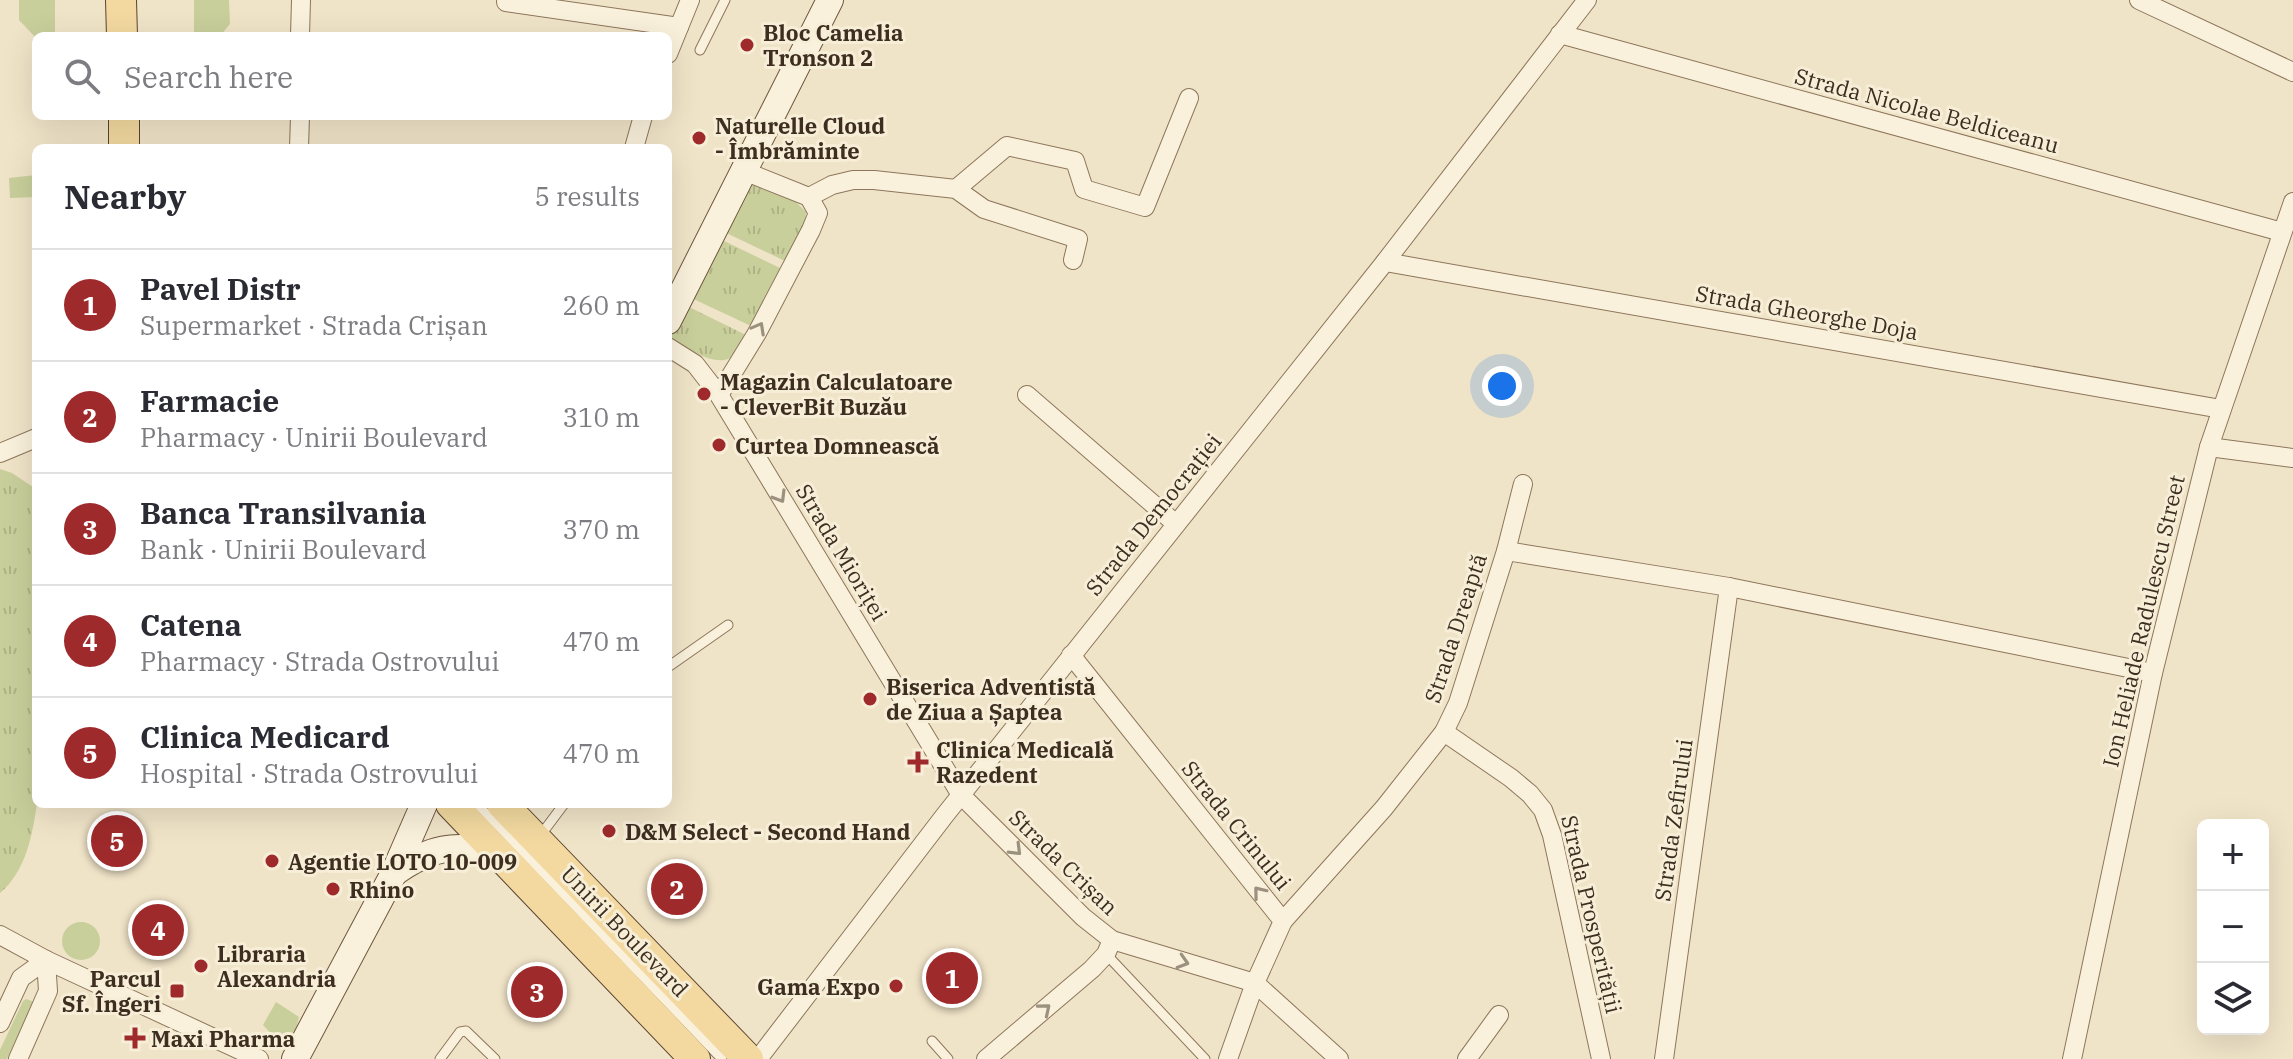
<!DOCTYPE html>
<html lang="en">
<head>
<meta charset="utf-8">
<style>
	:root { --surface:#fff; --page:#f2f2f3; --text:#2b2b33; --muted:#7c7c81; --line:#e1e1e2; --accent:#9e2a2b }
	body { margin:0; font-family:"IBM Plex Serif",serif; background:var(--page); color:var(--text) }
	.controls { position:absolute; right:24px; bottom:24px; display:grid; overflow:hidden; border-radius:12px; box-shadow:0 8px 32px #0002 }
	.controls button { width:72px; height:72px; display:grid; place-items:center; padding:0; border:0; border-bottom:2px solid var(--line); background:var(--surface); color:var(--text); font:40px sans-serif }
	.you { position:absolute; left:1502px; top:386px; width:28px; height:28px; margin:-20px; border:6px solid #fff; border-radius:50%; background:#1a73e8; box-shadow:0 0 0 12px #1a73e833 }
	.badge { display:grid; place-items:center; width:52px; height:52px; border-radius:50%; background:var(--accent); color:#fff; font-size:26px; font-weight:700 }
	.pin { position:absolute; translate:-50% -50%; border:4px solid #fff; box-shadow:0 2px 8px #0006 }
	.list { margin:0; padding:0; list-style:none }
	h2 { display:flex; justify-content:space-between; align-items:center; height:104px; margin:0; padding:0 32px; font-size:34px }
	h2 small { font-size:26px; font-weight:400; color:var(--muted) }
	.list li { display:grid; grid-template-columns:52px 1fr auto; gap:24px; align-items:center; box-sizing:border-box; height:112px; padding:0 32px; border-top:2px solid var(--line) }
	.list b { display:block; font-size:30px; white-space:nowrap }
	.list p { margin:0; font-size:26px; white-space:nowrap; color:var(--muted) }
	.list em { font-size:26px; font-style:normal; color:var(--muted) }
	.icon { flex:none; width:44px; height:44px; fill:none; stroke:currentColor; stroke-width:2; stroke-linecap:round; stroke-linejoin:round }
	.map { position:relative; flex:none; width:2293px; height:1059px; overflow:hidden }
	.search { position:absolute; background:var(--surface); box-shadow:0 8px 32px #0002; left:32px; top:32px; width:640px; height:88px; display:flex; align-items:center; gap:20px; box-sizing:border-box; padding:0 28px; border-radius:12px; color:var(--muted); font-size:30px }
	.panel { position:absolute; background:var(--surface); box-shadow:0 8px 32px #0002; left:32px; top:144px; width:640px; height:664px; border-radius:12px }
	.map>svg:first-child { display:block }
	.grass { fill:#c9cf9b }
	.park { fill:url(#park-tufts) }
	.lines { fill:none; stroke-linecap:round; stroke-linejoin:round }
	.lane-casing { stroke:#8d765c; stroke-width:11 }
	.street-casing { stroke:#8d765c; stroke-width:20 }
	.secondary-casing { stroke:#6f573f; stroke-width:28 }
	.primary-casing { stroke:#5b4430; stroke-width:32 }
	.lane { stroke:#faf1dc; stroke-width:9 }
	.street { stroke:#faf1dc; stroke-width:18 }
	.secondary { stroke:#faf1dc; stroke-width:26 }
	.primary { stroke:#f3d9a0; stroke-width:30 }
	.oneway { stroke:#9c907e }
	.poi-dot { fill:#9e2a2b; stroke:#f7eed8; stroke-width:3 }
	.labels { text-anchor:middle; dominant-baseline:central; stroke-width:6; stroke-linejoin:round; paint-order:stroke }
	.poi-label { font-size:22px; font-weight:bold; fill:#3d2e20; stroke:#f7eed8; text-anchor:start }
	.street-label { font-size:22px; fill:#3d2e20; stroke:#f7eed8 }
</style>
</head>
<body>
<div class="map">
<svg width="2293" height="1059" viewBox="0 0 2293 1059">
	<defs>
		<pattern id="park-tufts" width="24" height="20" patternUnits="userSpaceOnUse" patternTransform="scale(2)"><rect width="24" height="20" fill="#c9cf9b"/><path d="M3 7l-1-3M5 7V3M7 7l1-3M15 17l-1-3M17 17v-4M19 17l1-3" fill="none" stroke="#aeb285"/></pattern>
	</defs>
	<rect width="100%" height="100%" fill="#f0e4c8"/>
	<!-- grass -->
	<g class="grass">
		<path d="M 19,0 L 55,0 L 55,36 L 36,38 L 19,20 Z"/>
		<path d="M 194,0 L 229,0 L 230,24 L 220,36 L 194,36 Z"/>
		<path d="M 36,175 L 36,197 L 10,198 L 9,178 Z"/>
		<circle cx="81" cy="941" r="19"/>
		<path d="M 26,999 L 32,1001 L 32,1006 L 7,1059 L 0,1059 L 0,1050 L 23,1001 Z"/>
		<path d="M 276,1002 L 299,1017 L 296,1029 L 287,1038 L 274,1037 L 263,1025 Z"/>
	</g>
	<!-- park -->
	<g class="park">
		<path d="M 747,177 L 796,202 L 806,212 L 805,225 L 785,261 L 720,230 Z"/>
		<path d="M 716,237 L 782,269 L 751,326 L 687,296 Z"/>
		<path d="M 683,304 L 746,335 C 743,341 741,347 737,352 C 721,374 685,346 668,337 Z"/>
		<path d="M 0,469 L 12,473 L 36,489 L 37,804 C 32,836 26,871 0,893 Z"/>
	</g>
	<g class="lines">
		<defs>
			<g id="lane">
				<path d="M 700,50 L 725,0"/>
				<path d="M 668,667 L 728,625"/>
				<path d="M 477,804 L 722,1059"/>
				<path d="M 540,836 L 564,804"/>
				<path d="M 1106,954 L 1205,1059"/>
				<path d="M 932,1041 L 948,1059"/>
				<path d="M 440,1059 L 460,1032 L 466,1031 L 495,1059"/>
			</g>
			<g id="street">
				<path d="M 2139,0 L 2293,72"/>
				<path d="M 506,2 L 679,27"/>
				<path d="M 1560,34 L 2282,232"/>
				<path d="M 300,36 L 301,0"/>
				<path d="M 668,54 L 690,0"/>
				<path d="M 299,148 L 300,116"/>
				<path d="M 634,148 L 643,116"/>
				<path d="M 956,189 L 1007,146 L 1075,161 L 1084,189 L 1145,207 L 1189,98"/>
				<path d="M 809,197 L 832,185 L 853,180 L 874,180 L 956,189 L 984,209 L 1078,239 L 1073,260"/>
				<path d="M 1385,262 L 2221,409"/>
				<path d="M 668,347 L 695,364 L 719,395 L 961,795 L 1083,917 L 1112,940 L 1255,983 L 1339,1059"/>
				<path d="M 719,395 L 757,333 L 811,230 L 818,213 L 809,197 L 744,171"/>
				<path d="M 1027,395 L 1176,524"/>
				<path d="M 2209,447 L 2293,458"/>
				<path d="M 0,453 L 36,438"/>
				<path d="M 1506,551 L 1729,587 L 2153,673"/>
				<path d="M 1071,655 L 1283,921 L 1255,983 L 1228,1059"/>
				<path d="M 1444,732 L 1511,778 L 1530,794 L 1543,810 L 1552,835 L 1601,1059"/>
				<path d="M 1283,921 L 1384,808 L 1444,732 L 1458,703 L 1506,551 L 1523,484"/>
				<path d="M 0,935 L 46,960 L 259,1059"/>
				<path d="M 0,1023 L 21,978 L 46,960"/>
				<path d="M 18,1059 L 48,991 L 46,960"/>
				<path d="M 758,1059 L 945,815 L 1385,262 L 1587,0"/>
				<path d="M 986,1059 L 1092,969 L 1106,954 L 1112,940"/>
				<path d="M 1467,1059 L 1499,1015"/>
				<path d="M 1664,1059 L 1729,587"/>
				<path d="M 2072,1059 L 2153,673 L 2209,447 L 2293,202"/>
			</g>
			<g id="secondary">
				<path d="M 668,321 L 830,0"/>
				<path d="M 394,873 C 430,847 454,843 498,853"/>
				<path d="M 295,1059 L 394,873 L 424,804"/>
			</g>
			<g id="primary">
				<path d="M 121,0 L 122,36"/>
				<path d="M 124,116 L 124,148"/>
				<path d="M 451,804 L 695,1059"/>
				<path d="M 502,804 L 748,1059"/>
			</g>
		</defs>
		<!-- lane casing -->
		<use href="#lane" class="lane-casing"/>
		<!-- street casing -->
		<use href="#street" class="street-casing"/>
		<!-- secondary casing -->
		<use href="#secondary" class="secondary-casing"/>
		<!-- primary casing -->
		<use href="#primary" class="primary-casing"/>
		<!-- lane -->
		<use href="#lane" class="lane"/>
		<!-- street -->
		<use href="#street" class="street"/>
		<!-- secondary -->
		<use href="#secondary" class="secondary"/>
		<!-- primary -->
		<use href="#primary" class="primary"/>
	</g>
	<!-- one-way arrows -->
	<defs><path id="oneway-chevron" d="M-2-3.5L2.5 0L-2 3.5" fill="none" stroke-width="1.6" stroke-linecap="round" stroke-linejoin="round" transform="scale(2)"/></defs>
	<g class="oneway">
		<use href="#oneway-chevron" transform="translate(759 328) rotate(-61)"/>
		<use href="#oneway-chevron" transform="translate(780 497) rotate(59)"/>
		<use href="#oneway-chevron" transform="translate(1016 850) rotate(45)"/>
		<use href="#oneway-chevron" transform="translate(1259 892) rotate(-129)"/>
		<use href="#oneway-chevron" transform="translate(1183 962) rotate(17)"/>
		<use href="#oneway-chevron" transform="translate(1045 1009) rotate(-40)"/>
	</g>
	<!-- markers -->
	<g class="poi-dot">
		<circle cx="747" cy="45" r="8"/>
		<circle cx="699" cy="138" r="8"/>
		<circle cx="704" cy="394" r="8"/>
		<circle cx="719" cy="445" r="8"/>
		<circle cx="870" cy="699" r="8"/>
		<path d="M914 750h8v8h8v8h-8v8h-8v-8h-8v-8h8z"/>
		<circle cx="609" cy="831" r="8"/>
		<circle cx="272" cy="861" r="8"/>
		<circle cx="333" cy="889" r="8"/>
		<circle cx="201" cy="966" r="8"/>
		<circle cx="896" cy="986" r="8"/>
		<rect x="169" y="983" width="16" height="16" rx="4"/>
		<path d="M131 1026h8v8h8v8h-8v8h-8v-8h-8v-8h8z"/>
	</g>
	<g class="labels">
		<!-- poi labels -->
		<g class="poi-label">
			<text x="763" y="32">Bloc Camelia<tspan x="763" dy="25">Tronson 2</tspan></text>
			<text x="715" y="125">Naturelle Cloud<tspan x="715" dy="25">- Îmbrăminte</tspan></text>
			<text x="720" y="381">Magazin Calculatoare<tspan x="720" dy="25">- CleverBit Buzău</tspan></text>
			<text x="735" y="445">Curtea Domnească</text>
			<text x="886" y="686">Biserica Adventistă<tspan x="886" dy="25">de Ziua a Șaptea</tspan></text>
			<text x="936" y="749">Clinica Medicală<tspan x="936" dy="25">Razedent</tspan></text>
			<text x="625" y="831">D&amp;M Select - Second Hand</text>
			<text x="288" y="861">Agentie LOTO 10-009</text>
			<text x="349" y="889">Rhino</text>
			<text x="217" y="953">Libraria<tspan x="217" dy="25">Alexandria</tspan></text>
			<text x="161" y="978" text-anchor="end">Parcul<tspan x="161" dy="25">Sf. Îngeri</tspan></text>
			<text x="880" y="986" text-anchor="end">Gama Expo</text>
			<text x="151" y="1038">Maxi Pharma</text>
		</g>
		<!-- street labels -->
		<g class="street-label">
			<text transform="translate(1927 110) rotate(15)">Strada Nicolae Beldiceanu</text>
			<text transform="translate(1807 312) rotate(10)">Strada Gheorghe Doja</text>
			<text transform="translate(1153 514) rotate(-51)">Strada Democrației</text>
			<text transform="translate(842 552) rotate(59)">Strada Mioriței</text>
			<text transform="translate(2143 621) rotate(-77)">Ion Heliade Radulescu Street</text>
			<text transform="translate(1455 628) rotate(-72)">Strada Dreaptă</text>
			<text transform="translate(1673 820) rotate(-82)">Strada Zefirului</text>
			<text transform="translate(1237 825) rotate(51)">Strada Crinului</text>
			<text transform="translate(1064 862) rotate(44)">Strada Crișan</text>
			<text transform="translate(1592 914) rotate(77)">Strada Prosperității</text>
			<text transform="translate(625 931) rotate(46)">Unirii Boulevard</text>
		</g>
	</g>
</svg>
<div class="controls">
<button>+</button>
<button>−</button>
<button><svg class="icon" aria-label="layers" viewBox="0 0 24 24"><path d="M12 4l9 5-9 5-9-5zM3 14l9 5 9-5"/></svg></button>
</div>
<div class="you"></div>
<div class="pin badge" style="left:952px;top:978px">1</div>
<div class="pin badge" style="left:677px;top:889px">2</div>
<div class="pin badge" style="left:537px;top:992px">3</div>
<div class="pin badge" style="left:158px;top:930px">4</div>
<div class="pin badge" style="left:117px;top:841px">5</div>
<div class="search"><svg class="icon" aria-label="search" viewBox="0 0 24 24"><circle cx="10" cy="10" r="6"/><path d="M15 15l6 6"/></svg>Search here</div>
<section class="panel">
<h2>Nearby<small>5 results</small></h2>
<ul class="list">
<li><span class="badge">1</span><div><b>Pavel Distr</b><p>Supermarket · Strada Crișan</p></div><em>260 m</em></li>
<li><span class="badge">2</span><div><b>Farmacie</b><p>Pharmacy · Unirii Boulevard</p></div><em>310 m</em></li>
<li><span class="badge">3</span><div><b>Banca Transilvania</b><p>Bank · Unirii Boulevard</p></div><em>370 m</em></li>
<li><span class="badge">4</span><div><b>Catena</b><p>Pharmacy · Strada Ostrovului</p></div><em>470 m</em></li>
<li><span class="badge">5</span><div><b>Clinica Medicard</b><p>Hospital · Strada Ostrovului</p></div><em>470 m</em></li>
</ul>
</section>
</div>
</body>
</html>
